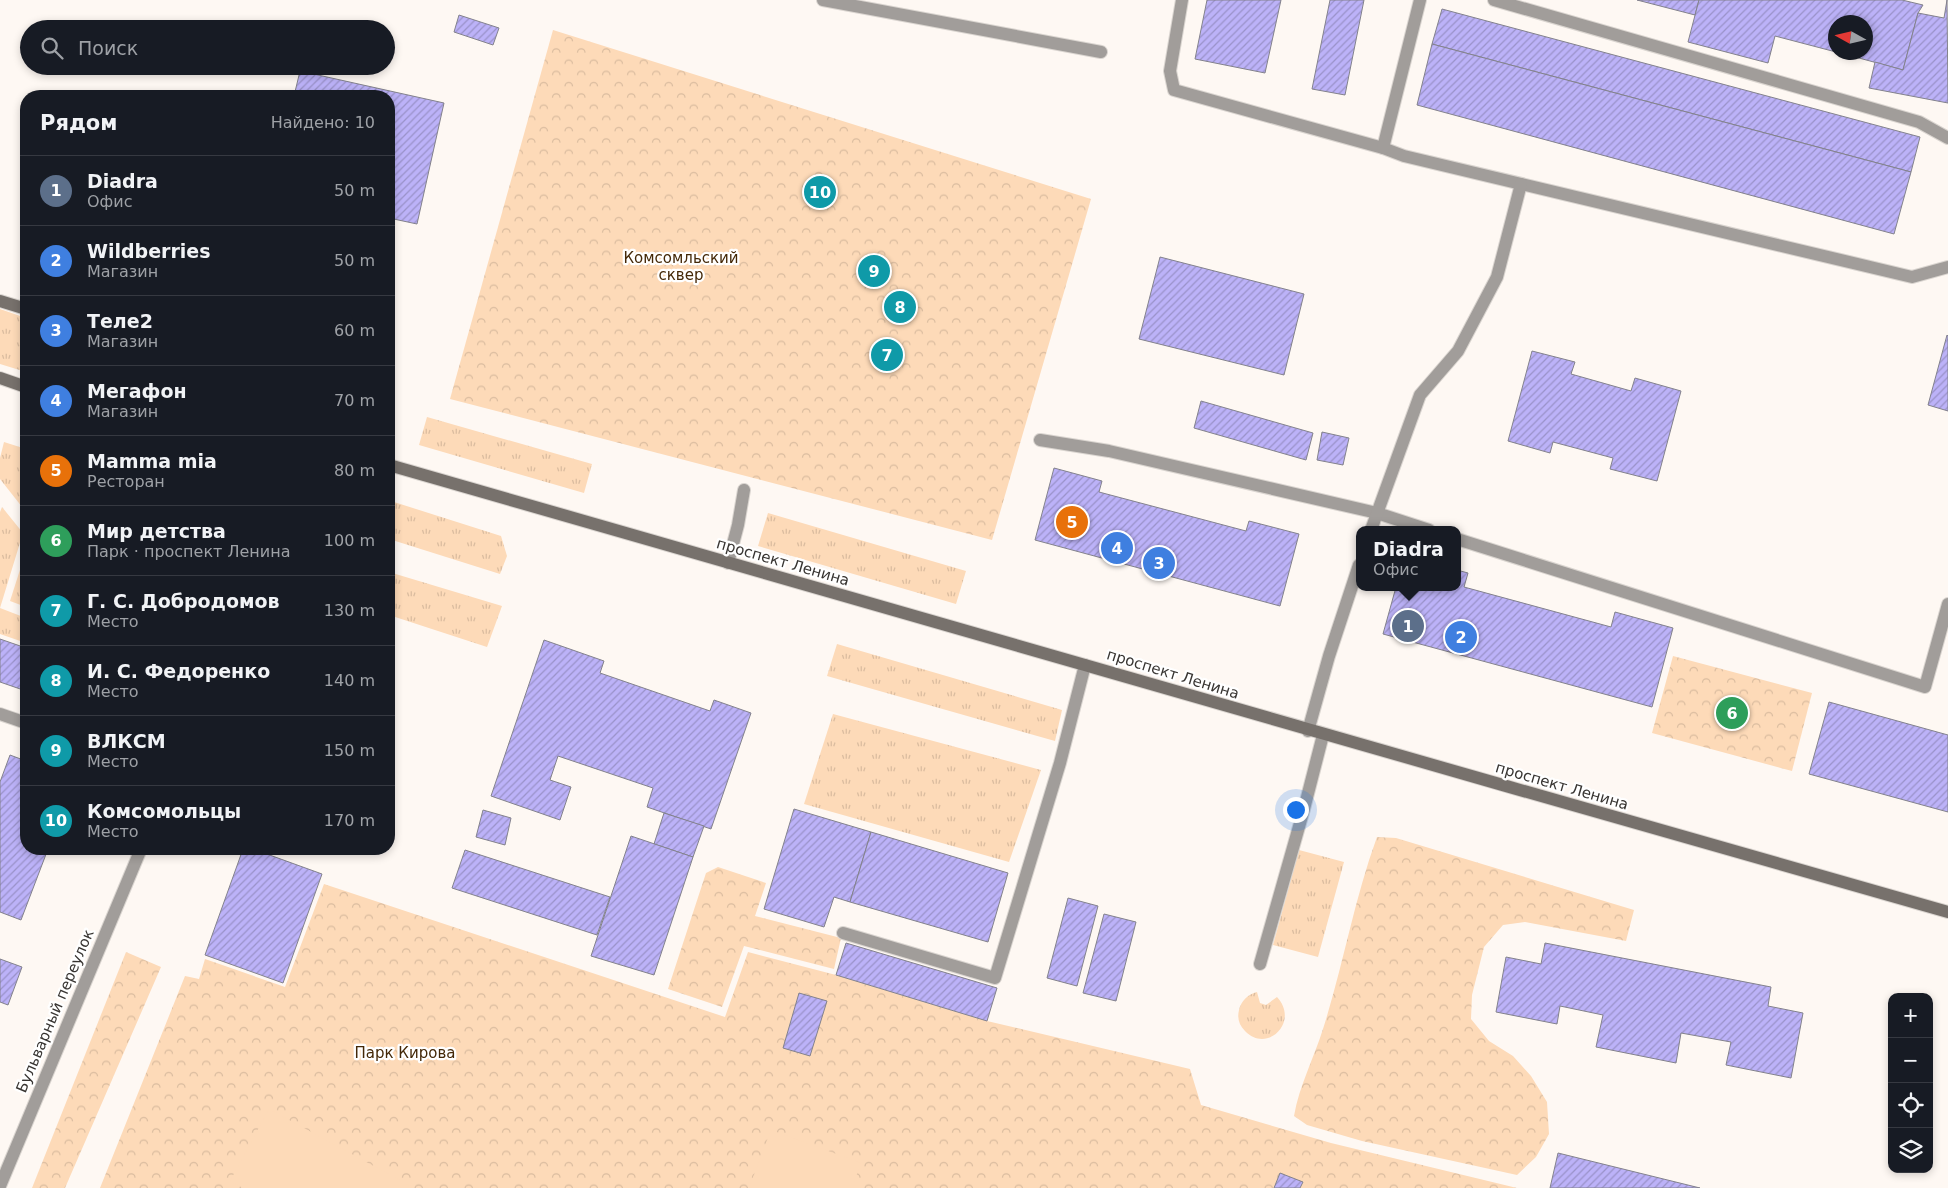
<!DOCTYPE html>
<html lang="ru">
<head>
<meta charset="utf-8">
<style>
	:root { --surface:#171b24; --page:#20242c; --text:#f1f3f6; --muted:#9ea1a6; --line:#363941; --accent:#ea580c }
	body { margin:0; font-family:"DejaVu Sans",sans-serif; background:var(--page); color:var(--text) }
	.controls { position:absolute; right:15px; bottom:15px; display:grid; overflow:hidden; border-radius:10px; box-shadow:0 2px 8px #0003 }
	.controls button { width:45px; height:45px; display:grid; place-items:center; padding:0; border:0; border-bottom:1px solid var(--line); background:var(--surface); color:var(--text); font:25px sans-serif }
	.compass { position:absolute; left:1828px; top:15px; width:45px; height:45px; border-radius:50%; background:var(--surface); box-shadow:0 2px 8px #0003; rotate:278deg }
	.you { position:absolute; left:1295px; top:809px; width:18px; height:18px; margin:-12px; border:4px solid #fff; border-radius:50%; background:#1a73e8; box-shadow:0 0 0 8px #1a73e833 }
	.badge { display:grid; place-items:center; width:32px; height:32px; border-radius:50%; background:var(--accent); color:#fff; font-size:16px; font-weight:700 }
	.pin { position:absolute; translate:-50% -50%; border:2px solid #fff; box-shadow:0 1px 5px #0006 }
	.popup { position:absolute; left:1356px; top:526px; width:105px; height:65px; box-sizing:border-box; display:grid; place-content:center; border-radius:10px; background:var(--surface); filter:drop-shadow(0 1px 4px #0005); font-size:16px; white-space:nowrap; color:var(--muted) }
	.popup b { font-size:19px; color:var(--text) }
	.popup::after { content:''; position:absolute; left:50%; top:100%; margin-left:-10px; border:10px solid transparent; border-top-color:var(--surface) }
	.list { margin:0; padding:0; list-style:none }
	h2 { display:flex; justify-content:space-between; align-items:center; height:65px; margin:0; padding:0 20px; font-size:21px }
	h2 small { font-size:16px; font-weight:400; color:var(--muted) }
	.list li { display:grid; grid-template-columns:32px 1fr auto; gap:15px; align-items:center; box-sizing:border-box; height:70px; padding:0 20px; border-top:1px solid var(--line) }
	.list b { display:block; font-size:19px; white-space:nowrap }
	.list p { margin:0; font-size:16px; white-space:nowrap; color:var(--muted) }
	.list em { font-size:16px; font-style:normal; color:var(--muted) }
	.icon { flex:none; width:28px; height:28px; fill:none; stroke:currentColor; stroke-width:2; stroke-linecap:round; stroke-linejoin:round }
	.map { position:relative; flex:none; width:1948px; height:1188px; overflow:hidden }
	.search { position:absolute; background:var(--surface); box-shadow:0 2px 8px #0003; left:20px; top:20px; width:375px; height:55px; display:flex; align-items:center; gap:12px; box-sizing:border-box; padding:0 18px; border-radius:28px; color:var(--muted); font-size:19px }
	.panel { position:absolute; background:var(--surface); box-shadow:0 2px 8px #0003; left:20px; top:90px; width:375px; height:765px; border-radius:20px }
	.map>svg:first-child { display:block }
	.grass { fill:url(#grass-tufts) }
	.forest { fill:url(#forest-crowns) }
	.pitch { fill:#fddab8 }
	.building { fill:url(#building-hatch); stroke:#83828c }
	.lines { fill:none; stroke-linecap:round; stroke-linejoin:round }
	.service-casing { stroke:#dad5d0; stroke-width:14 }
	.minor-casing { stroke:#dad5d0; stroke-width:14 }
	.secondary-casing { stroke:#dad5d0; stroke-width:14 }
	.service { stroke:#a19d9a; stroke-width:12 }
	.minor { stroke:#a19d9a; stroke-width:12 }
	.secondary { stroke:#77716c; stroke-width:12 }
	.labels { text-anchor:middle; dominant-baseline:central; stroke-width:4.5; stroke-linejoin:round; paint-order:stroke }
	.park-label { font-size:15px; fill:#442807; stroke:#fff }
	.street-label { font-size:15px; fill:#383532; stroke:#fff }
</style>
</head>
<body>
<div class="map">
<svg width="1948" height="1188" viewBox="0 0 1948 1188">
	<defs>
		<pattern id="grass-tufts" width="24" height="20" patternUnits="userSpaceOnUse" patternTransform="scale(1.25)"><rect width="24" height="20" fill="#fddab8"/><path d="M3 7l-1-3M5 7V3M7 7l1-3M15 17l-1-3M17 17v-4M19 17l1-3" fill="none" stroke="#dabc9f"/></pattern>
		<pattern id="forest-crowns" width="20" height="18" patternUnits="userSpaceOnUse" patternTransform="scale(1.25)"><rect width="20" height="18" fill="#fddab8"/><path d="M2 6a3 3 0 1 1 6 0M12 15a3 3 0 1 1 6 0" fill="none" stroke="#dabc9f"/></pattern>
		<pattern id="building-hatch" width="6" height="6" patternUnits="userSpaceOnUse" patternTransform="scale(1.25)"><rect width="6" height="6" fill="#bcb2f8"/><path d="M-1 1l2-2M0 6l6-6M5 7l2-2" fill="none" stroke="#9a92c9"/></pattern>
	</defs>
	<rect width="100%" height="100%" fill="#fef8f3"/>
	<!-- grass -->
	<g class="grass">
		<path d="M 0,309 L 26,318 L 26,372 L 0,364 Z"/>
		<path d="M 427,417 L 592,464 L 584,493 L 419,445 Z"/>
		<path d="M 4,442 L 26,449 L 26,512 L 0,479 L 0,458 Z"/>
		<path d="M 394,502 L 501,536 L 507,556 L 500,574 L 389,539 L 389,518 Z"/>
		<path d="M 2,507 L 23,533 L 0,608 L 26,618 L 26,643 L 0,634 L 0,512 Z"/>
		<path d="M 768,513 L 966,571 L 956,604 L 758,546 Z"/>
		<path d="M 26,551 L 26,607 L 10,601 Z"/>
		<path d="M 389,572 L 502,606 L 487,647 L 389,615 Z"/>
		<path d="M 837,644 L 1062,710 L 1055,741 L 827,676 Z"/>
		<path d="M 833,714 L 1041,770 L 1009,862 L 804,804 Z"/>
		<path d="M 1299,850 L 1344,862 L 1318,957 L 1273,945 Z"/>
		<path d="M 1257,992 L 1260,1003 L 1266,1005 L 1277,997 C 1300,1022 1267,1054 1245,1031 C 1239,1025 1237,1018 1239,1010 C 1241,1001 1248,994 1257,992 Z"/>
	</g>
	<!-- forest -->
	<g class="forest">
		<path d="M 553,30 L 1091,199 L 992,540 L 450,399 Z"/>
		<path d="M 1673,656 L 1812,693 L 1792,771 L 1652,733 Z"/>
		<path d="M 1377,837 L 1396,838 L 1634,910 L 1626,941 L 1525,922 L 1503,925 L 1484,947 L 1472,995 L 1471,1019 L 1489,1041 L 1513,1056 L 1531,1076 L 1547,1102 L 1549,1134 L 1536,1157 L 1517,1175 L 1362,1141 L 1307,1125 L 1294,1116 C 1299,1086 1314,1058 1323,1029 C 1343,966 1354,900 1377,837 Z"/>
		<path d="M 718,867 L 766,883 L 755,916 L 841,938 L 834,969 L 744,946 L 722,1007 L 668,989 L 706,873 Z"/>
		<path d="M 324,884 L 725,1017 L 748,952 L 836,975 L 987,1021 L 1190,1069 L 1201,1105 L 1331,1143 L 1517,1188 L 100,1188 L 185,976 L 199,979 L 205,959 L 285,987 Z"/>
		<path d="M 126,952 L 161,967 L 65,1188 L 32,1188 Z"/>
	</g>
	<!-- pitch -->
	<g class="pitch">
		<path d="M 269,1109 L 414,1188 L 243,1188 L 230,1181 Z"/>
		<path d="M 771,1130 L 861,1163 L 852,1188 L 749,1188 Z"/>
	</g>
	<!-- building -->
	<g class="building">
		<path d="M 1207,0 L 1281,0 L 1265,73 L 1195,59 Z"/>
		<path d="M 1330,0 L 1364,0 L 1345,95 L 1312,89 Z"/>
		<path d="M 1637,0 L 1699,0 L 1695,15 Z"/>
		<path d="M 1699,0 L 1902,0 L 1923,5 L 1918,13 L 1903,70 L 1837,52 L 1866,52 L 1866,22 L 1836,22 L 1836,52 L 1775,36 L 1768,63 L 1688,42 Z"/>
		<path d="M 1947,0 L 1948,103 L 1869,88 L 1875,62 L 1903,70 L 1918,13 L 1944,18 Z"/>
		<path d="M 1442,9 L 1920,137 L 1911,172 L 1432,44 Z"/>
		<path d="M 459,15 L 499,28 L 493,45 L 454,32 Z"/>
		<path d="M 1432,44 L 1911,172 L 1894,234 L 1417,105 Z"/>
		<path d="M 300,71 L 444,103 L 417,224 L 389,218 L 389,96 L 294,96 Z"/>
		<path d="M 1160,257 L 1304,294 L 1284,375 L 1139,339 Z"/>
		<path d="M 1947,335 L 1948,336 L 1948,411 L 1928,405 Z"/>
		<path d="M 1532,351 L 1575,362 L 1571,374 L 1631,391 L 1635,378 L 1681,391 L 1657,481 L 1610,469 L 1613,458 L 1553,442 L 1550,453 L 1508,441 Z"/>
		<path d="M 1201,401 L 1313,433 L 1306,460 L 1194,428 Z"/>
		<path d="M 1322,432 L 1349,438 L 1343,465 L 1317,460 Z"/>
		<path d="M 1054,468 L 1102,481 L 1099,492 L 1246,531 L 1249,521 L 1299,534 L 1280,606 L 1035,540 Z"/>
		<path d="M 1457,570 L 1468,573 L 1464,587 L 1611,627 L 1615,612 L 1673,628 L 1652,707 L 1383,634 L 1396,587 L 1457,587 Z"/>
		<path d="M 0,639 L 26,648 L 26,691 L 0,682 Z"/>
		<path d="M 544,640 L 604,661 L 600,673 L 710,711 L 714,700 L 751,713 L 711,829 L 647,807 L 653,788 L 558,756 L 550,780 L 571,787 L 560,820 L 491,796 Z"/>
		<path d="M 1829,702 L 1948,735 L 1948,812 L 1809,774 Z"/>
		<path d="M 10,755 L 26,761 L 26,849 L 48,849 L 21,920 L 0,912 L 0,782 Z"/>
		<path d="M 794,809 L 871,832 L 850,902 L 834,897 L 824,927 L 764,909 Z"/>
		<path d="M 483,810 L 511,818 L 505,845 L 476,837 Z"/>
		<path d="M 664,813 L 704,826 L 693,857 L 654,844 Z"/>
		<path d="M 871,832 L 1008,873 L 988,942 L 850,902 Z"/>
		<path d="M 631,836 L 693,857 L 654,975 L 591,956 Z"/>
		<path d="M 243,849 L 253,849 L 322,874 L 283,983 L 205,955 Z"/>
		<path d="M 465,850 L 610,897 L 597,935 L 452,888 Z"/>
		<path d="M 1068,898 L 1098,906 L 1077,986 L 1047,978 Z"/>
		<path d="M 1104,914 L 1136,922 L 1116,1001 L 1083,993 Z"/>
		<path d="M 846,943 L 997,988 L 987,1021 L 836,975 Z"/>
		<path d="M 1545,943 L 1771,987 L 1768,1006 L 1803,1013 L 1791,1078 L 1726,1065 L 1731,1042 L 1681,1033 L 1676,1063 L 1596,1047 L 1603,1015 L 1560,1006 L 1557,1024 L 1496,1012 L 1506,957 L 1541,964 Z"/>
		<path d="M 0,959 L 22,967 L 8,1005 L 0,1002 Z"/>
		<path d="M 799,993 L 827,1001 L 810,1056 L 783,1048 Z"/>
		<path d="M 1558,1153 L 1700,1188 L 1550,1188 Z"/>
		<path d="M 1280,1173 L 1303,1182 L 1300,1188 L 1274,1188 Z"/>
	</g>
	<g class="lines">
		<defs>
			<g id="service">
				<path d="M 823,0 L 1101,52"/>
				<path d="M 1182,0 L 1170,71 L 1174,90 L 1383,148 L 1404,156 L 1912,277 L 1948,267"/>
				<path d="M 1494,0 L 1919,122 L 1948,138"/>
				<path d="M 1383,148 L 1420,0"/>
				<path d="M 1040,440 L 1109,451 L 1377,513 L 1429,530"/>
				<path d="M 1371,530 L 1420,395 L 1458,351 L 1497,277 L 1521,184"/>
				<path d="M 1457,539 L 1925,687 L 1948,604"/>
				<path d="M 728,563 L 738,525 L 744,490"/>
				<path d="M 0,714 L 26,723"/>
				<path d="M 1308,731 L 1329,656 L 1359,565"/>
				<path d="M 843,933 L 995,978 L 1060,763 L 1085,665"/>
				<path d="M 1260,964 L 1304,809 L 1323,735"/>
			</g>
			<path id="minor" d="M 0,1186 L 141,849"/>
			<g id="secondary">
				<path d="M 0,301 L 26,309"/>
				<path d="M 0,378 L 26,387"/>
				<path d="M 389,465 C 908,615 1428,764 1948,912"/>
			</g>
		</defs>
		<!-- service casing -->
		<use href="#service" class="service-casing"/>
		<!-- minor casing -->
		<use href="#minor" class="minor-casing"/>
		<!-- secondary casing -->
		<use href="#secondary" class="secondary-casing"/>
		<!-- service -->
		<use href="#service" class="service"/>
		<!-- minor -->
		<use href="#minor" class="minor"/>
		<!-- secondary -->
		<use href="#secondary" class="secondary"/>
	</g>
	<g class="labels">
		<!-- park labels -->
		<g class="park-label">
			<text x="681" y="258">Комсомльский<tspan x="681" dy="17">сквер</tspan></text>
			<text x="405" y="1053">Парк Кирова</text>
		</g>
		<!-- street labels -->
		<g class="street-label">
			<text transform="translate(783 562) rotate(16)">проспект Ленина</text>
			<text transform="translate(1173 674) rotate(17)">проспект Ленина</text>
			<text transform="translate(1562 786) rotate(16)">проспект Ленина</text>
			<text transform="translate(55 1011) rotate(-67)">Бульварный переулок</text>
		</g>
	</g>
</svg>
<div class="controls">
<button>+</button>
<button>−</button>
<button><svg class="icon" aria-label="locate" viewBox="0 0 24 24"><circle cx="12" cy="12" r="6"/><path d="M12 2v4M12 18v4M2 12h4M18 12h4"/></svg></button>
<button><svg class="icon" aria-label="layers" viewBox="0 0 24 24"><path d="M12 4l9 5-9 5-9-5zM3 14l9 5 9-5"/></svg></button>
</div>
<svg class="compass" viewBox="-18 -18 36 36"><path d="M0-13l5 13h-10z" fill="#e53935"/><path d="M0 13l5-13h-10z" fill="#9ea1a6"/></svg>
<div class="you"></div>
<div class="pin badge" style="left:1408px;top:626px;background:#5c6f8a">1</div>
<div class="popup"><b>Diadra</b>Офис</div>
<div class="pin badge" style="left:1461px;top:637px;background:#3f7fe0">2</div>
<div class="pin badge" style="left:1159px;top:563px;background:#3f7fe0">3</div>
<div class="pin badge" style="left:1117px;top:548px;background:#3f7fe0">4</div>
<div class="pin badge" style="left:1072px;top:522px;background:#e8710a">5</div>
<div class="pin badge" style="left:1732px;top:713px;background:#2e9e5b">6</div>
<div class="pin badge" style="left:887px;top:355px;background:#0f9aa8">7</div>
<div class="pin badge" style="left:900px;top:307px;background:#0f9aa8">8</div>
<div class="pin badge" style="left:874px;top:271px;background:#0f9aa8">9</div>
<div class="pin badge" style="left:820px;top:192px;background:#0f9aa8">10</div>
<div class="search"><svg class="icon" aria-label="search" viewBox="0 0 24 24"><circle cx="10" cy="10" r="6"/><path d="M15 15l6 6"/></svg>Поиск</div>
<section class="panel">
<h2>Рядом<small>Найдено: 10</small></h2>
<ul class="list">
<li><span class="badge" style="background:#5c6f8a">1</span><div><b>Diadra</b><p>Офис</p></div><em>50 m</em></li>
<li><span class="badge" style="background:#3f7fe0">2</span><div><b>Wildberries</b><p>Магазин</p></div><em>50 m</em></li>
<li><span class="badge" style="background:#3f7fe0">3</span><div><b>Теле2</b><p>Магазин</p></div><em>60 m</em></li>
<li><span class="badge" style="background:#3f7fe0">4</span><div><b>Мегафон</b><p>Магазин</p></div><em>70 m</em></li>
<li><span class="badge" style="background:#e8710a">5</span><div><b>Mamma mia</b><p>Ресторан</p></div><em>80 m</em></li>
<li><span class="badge" style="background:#2e9e5b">6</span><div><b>Мир детства</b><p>Парк · проспект Ленина</p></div><em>100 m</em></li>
<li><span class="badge" style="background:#0f9aa8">7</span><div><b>Г. С. Добродомов</b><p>Место</p></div><em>130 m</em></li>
<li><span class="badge" style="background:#0f9aa8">8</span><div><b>И. С. Федоренко</b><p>Место</p></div><em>140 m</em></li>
<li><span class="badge" style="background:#0f9aa8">9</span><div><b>ВЛКСМ</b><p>Место</p></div><em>150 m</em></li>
<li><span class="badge" style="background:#0f9aa8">10</span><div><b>Комсомольцы</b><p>Место</p></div><em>170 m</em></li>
</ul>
</section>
</div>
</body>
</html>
